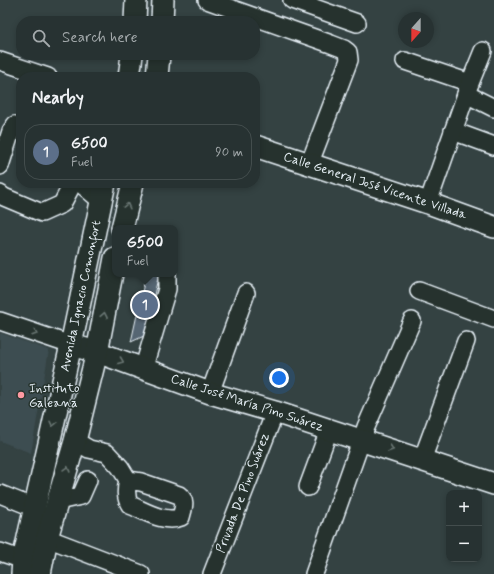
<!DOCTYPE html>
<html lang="en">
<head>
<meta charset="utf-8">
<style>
	:root { --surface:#273232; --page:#2f3a3a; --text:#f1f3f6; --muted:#a4aaac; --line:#434d4d; --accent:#ff9aa2 }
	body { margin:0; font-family:Mynerve,sans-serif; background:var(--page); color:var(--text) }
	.controls { position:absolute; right:12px; bottom:12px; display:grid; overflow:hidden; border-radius:8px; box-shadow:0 2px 6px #0003 }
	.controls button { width:36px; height:36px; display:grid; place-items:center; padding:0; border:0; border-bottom:1px solid var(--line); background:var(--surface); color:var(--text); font:20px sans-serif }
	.compass { position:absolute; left:398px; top:12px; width:36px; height:36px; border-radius:50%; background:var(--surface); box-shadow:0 2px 6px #0003; rotate:201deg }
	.you { position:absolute; left:279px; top:378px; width:14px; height:14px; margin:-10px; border:3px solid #fff; border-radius:50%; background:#1a73e8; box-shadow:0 0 0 6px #1a73e833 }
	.badge { display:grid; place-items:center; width:26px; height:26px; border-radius:50%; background:var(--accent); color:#fff; font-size:13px; font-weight:700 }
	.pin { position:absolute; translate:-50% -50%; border:2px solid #fff; box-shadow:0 1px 4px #0006 }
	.popup { position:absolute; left:112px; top:225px; width:66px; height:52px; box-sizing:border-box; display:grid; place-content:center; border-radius:8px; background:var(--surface); filter:drop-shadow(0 1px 3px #0005); font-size:13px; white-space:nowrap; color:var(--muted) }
	.popup b { font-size:15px; color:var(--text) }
	.popup::after { content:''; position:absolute; left:50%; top:100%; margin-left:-8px; border:8px solid transparent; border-top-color:var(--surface) }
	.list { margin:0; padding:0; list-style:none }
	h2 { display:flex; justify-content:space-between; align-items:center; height:52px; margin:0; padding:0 16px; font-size:17px }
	h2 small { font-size:13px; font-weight:400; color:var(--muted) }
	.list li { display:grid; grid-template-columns:26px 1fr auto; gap:12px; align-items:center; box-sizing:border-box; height:56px; margin:0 8px 8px; padding:0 8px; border:1px solid var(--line); border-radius:16px }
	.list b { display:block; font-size:15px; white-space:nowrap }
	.list p { margin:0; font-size:13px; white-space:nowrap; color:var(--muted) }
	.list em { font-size:13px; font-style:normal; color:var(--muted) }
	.icon { flex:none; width:22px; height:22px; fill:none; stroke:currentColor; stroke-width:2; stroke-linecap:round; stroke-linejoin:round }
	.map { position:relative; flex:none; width:494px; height:574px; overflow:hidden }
	.search { position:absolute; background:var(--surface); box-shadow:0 2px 6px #0003; left:16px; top:16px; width:244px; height:44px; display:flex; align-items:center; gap:10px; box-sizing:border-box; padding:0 14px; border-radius:16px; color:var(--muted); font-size:15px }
	.panel { position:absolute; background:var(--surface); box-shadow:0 2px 6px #0003; left:16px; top:72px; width:244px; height:116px; border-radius:16px }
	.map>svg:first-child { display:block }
	.built { fill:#3e4d51 }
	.building { fill:#566673; stroke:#e8f1f8 }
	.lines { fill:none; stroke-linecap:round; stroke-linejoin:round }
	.minor-casing { stroke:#e8f1f8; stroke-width:20 }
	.major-casing { stroke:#e8f1f8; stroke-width:24 }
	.minor { stroke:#26332d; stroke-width:17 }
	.major { stroke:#26332d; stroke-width:21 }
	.oneway { stroke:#6a7674 }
	.poi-dot { fill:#ff9aa2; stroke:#26332d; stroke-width:1.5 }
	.labels { text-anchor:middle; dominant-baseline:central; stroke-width:3; stroke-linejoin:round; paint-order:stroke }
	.street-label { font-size:13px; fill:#e8f1f8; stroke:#26332d }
	.poi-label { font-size:13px; fill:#e8f1f8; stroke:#26332d; text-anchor:start }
</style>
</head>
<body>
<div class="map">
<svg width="494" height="574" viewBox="0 0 494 574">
	<rect width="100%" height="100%" fill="#344242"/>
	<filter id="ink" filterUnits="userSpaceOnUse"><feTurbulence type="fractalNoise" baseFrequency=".025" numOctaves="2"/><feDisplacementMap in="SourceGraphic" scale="8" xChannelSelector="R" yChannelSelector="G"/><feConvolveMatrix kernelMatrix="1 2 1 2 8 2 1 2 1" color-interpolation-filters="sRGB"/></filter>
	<g filter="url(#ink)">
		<!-- built -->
		<path class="built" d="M 0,333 L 49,350 L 31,453 L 0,441 Z"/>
		<!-- building -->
		<path class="building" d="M 146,274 L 159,274 L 144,336 L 131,342 Z"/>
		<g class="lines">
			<defs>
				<g id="minor">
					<path d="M 207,0 L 331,44 L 344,49 L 348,52 L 349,60 L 309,165"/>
					<path d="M 292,0 L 357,23"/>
					<path d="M 0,61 L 48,77"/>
					<path d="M 405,61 L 470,83"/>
					<path d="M 466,94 L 494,108"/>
					<path d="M 453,131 L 494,146"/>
					<path d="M 0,166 L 11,131 L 15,125 L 21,127"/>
					<path d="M 80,183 L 101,201"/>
					<path d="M 0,194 L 4,197 L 42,213 L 62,204 L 73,183"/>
					<path d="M 428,203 L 470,83 L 483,51"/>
					<path d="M 419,291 L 494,319"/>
					<path d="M 0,321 L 71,345"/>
					<path d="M 143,370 L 167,289 L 167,274"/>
					<path d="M 210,393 L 246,293"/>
					<path d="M 75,441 L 89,449 L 107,453 L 120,467 L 128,480 C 126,489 125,497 130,505 C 145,511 165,524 181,517 C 183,509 187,501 179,495 L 141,482 L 128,480"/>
					<path d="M 422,460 L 466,341"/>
					<path d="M 308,487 L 325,441 L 328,429"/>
					<path d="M 0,494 L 35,508"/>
					<path d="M 58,501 L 81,496 L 88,480"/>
					<path d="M 47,538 L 141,574"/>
					<path d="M 0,552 L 23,560"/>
					<path d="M 212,574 L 275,412"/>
					<path d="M 314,574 L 366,427 L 412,321"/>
				</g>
				<g id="major">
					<path d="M 135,21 L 136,0"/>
					<path d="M 162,21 L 163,0"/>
					<path d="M 129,77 L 132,55"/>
					<path d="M 157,77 L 159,55"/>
					<path d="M 255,146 L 428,203 L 494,227"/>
					<path d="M 122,228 L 133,183"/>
					<path d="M 71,345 L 97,352 L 210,393 L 275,412 L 494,484"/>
					<path d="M 22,574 L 23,560 L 71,345 L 105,183"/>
					<path d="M 40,574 L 47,538 L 75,441 L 97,352 L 115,258"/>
				</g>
			</defs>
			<!-- minor casing -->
			<use href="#minor" class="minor-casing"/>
			<!-- major casing -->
			<use href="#major" class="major-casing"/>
			<!-- minor -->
			<use href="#minor" class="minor"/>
			<!-- major -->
			<use href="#major" class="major"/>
		</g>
		<!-- one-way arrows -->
		<defs><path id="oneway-chevron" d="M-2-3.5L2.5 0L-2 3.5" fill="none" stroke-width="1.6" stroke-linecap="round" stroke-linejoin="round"/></defs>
		<g class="oneway">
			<use href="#oneway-chevron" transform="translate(127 206) rotate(-76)"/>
			<use href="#oneway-chevron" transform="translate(104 315) rotate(-79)"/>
			<use href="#oneway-chevron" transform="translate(35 333) rotate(19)"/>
			<use href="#oneway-chevron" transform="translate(121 361) rotate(21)"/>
			<use href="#oneway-chevron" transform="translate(53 424) rotate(103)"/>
			<use href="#oneway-chevron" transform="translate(391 449) rotate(19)"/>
			<use href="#oneway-chevron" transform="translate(67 469) rotate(-74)"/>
		</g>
	</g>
	<!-- markers -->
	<circle class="poi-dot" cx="21" cy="395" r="4"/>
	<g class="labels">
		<!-- street labels -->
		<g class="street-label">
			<text transform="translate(375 186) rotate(18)">Calle General José Vicente Villada</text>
			<text transform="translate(81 296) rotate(-78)">Avenida Ignacio Comonfort</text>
			<text transform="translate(247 403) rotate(18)">Calle José María Pino Suárez</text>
			<text transform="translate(243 493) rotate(-69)">Privada De Pino Suárez</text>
		</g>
		<!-- poi labels -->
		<g class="poi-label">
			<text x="29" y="388">Instituto<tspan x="29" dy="15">Galeana</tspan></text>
		</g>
	</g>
</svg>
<div class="controls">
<button>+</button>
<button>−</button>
</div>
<svg class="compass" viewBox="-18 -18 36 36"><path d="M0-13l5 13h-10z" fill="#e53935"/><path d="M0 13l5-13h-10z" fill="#a4aaac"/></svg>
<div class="you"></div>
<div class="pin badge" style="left:145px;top:305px;background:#5c6f8a">1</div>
<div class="popup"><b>G500</b>Fuel</div>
<div class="search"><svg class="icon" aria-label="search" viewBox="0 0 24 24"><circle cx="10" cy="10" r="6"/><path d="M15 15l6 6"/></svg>Search here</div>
<section class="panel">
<h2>Nearby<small></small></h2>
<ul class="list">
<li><span class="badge" style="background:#5c6f8a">1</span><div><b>G500</b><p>Fuel</p></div><em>90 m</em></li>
</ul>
</section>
</div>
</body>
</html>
